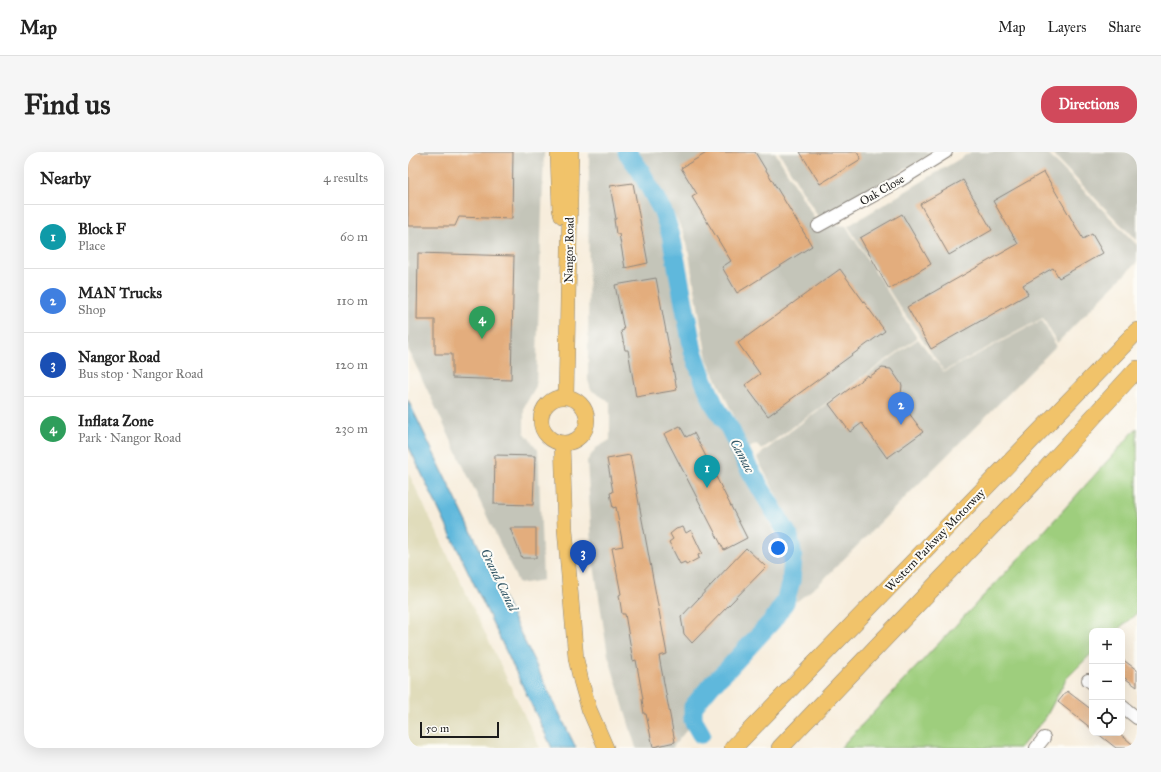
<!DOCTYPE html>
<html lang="en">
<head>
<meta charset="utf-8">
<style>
	:root { --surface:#fff; --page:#f6f6f6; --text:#222; --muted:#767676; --line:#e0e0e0; --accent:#d1495b }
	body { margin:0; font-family:"IM FELL Great Primer",serif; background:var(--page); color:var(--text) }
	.controls { position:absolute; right:12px; bottom:12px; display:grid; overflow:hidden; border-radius:8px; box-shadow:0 4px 16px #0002 }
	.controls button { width:36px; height:36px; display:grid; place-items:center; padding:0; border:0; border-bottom:1px solid var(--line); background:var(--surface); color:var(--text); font:20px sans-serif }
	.scale { position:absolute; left:12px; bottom:10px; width:79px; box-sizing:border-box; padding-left:4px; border:2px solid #1c1c1c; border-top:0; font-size:11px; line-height:14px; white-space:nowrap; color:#1c1c1c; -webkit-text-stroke:3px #fdfcf7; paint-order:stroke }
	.you { position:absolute; left:370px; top:396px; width:14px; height:14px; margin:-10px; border:3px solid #fff; border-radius:50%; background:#1a73e8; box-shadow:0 0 0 6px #1a73e833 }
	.badge { display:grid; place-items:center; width:26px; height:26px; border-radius:50%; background:var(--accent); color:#fff; font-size:13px; font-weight:700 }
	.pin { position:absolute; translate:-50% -33px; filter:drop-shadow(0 1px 2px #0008) }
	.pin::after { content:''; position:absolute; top:21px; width:14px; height:12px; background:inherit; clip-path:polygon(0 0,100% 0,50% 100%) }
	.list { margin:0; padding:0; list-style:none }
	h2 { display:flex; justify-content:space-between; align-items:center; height:52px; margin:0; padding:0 16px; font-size:17px }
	h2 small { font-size:13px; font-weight:400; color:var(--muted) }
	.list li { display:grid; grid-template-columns:26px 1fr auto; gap:12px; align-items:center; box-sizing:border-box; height:64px; padding:0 16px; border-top:1px solid var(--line) }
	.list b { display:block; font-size:15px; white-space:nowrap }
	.list p { margin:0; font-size:13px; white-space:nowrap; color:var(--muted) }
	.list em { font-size:13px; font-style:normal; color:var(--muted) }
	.icon { flex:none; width:22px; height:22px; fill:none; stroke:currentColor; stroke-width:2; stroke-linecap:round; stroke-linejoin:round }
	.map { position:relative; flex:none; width:729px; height:596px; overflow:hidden; border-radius:16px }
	header { display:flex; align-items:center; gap:24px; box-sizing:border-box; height:56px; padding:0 20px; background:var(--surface); border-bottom:1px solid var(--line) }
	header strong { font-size:19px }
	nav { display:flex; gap:22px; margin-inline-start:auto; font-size:14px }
	.intro { display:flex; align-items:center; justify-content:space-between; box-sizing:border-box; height:96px; padding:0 24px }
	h1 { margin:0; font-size:28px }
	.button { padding:10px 18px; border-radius:16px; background:var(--accent); color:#fff; font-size:14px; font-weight:700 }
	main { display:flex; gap:24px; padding:0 24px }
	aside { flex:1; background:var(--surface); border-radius:16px; box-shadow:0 4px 16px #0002 }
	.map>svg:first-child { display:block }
	.built { fill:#e0dcbb }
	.industrial { fill:#c4c5b9 }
	.green { fill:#9ece7d; stroke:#5d754c }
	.water { fill:#5eb8dc; stroke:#3d6a7c }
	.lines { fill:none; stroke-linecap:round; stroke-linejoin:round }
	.river { stroke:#5eb8dc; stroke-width:19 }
	.building { fill:#e3ad7d }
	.minor-casing { stroke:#8a847c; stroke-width:14 }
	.major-casing { stroke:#8a847c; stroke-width:16 }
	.highway-casing { stroke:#8a847c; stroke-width:18 }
	.minor { stroke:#fff; stroke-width:12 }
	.major { stroke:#f1c36a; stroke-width:15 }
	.highway { stroke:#f1c36a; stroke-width:17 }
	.labels { text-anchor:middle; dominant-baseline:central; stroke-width:4; stroke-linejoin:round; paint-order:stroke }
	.street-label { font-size:12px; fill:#1c1c1c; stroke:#fdfcf7 }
	.water-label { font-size:13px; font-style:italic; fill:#365a69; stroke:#fdfcf7 }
</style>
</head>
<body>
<header>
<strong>Map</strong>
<nav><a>Map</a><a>Layers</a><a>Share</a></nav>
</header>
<div class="intro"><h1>Find us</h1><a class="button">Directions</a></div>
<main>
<aside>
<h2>Nearby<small>4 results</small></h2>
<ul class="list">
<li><span class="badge" style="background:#0f9aa8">1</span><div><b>Block F</b><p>Place</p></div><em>60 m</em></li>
<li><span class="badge" style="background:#3f7fe0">2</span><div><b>MAN Trucks</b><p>Shop</p></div><em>110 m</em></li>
<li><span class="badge" style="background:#1a4fb4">3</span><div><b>Nangor Road</b><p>Bus stop · Nangor Road</p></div><em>120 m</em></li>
<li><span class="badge" style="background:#2e9e5b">4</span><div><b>Inflata Zone</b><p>Park · Nangor Road</p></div><em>230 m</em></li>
</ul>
</aside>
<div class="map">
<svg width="729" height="596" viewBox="0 0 729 596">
	<rect width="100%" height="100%" fill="#fdfcf7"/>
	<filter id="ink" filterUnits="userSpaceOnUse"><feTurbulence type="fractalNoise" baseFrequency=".025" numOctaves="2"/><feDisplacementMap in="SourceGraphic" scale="8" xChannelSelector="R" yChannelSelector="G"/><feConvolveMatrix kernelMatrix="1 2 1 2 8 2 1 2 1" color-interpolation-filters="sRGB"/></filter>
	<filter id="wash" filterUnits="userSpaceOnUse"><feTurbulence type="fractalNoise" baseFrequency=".012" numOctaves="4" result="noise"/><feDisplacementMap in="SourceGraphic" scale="16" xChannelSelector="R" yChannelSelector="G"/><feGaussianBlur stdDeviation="0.9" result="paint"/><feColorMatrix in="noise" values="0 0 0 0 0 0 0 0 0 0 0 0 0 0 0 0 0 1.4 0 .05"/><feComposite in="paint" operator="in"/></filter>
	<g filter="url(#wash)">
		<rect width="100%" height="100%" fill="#f7eddc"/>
		<!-- built -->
		<path class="built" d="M 0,320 L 132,596 L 0,596 Z"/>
		<!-- industrial -->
		<g class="industrial">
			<path d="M 0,0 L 136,0 L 128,234 L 116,255 L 116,280 L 130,298 L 135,428 L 111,432 L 0,197 Z"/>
			<path d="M 181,0 L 214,0 L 251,62 L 287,220 L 376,400 L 375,424 L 370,452 L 282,550 L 278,561 L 281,575 L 264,596 L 228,596 L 200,503 L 185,407 L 179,309 L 188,296 L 202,288 L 202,250 L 183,238 L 180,228 Z"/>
			<path d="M 230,0 L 367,0 L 409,70 L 438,74 L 509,186 L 353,298 L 349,292 L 341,296 L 299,207 L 280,96 L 276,81 L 244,22 Z"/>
			<path d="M 371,0 L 526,0 L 412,68 Z"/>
			<path d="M 563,0 L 638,0 L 729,93 L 729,110 L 649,191 L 635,166 L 536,219 L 487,148 L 440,74 Z"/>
			<path d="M 642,0 L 729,0 L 729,89 Z"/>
			<path d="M 634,168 L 648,194 L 410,433 L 388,450 L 391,399 L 388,380 L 349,306 L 355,300 L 420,251 L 510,187 L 536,220 Z"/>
		</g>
		<!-- green -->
		<path class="green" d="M 729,276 L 729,461 L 708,479 L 684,479 L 684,501 L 658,527 L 638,565 L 612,596 L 432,596 L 631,385 Z"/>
		<!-- water -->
		<path class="water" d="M 0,248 L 168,596 L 144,596 L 0,293 Z"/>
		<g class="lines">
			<!-- river -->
			<path class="river" d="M 219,0 L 232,18 L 244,40 L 255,60 L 263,83 L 285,199 L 294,224 L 306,252 L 322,277 L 340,315 L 381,384 L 385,406 L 383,429 L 377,450 L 365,468 L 319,518 L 304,532 L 285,555 L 285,568 L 293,582"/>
		</g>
		<g id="blocks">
			<!-- building -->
			<g class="building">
				<path d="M 0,0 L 105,0 L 104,67 L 51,65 L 47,74 L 0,74 Z"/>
				<path d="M 300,0 L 347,0 L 404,94 L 329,141 L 314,115 L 323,109 L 284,45 L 289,42 L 273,16 Z"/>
				<path d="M 392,0 L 449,0 L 453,7 L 412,32 Z"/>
				<path d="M 636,20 L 675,87 L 684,82 L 695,101 L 651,126 L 645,116 L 615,133 L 620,142 L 523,197 L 499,155 L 610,92 L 585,49 Z"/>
				<path d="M 555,28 L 584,78 L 541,103 L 512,52 Z"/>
				<path d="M 225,31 L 240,111 L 217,116 L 211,82 L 208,82 L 206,67 L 208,67 L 202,34 Z"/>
				<path d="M 494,62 L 523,112 L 481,137 L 452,86 Z"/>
				<path d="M 10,101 L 106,104 L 103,228 L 44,226 L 44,202 L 27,202 L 27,168 L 9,168 Z"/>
				<path d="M 432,117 L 477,179 L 360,264 L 337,233 L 352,222 L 330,191 Z"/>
				<path d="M 248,126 L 269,238 L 228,245 L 220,198 L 217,198 L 213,179 L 216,178 L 207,133 Z"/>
				<path d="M 474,216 L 483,217 L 494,233 L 493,242 L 489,245 L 515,280 L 479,306 L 454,271 L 442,280 L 421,252 L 460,223 L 461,225 Z"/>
				<path d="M 272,274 L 278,285 L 286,281 L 339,386 L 316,398 L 256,282 Z"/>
				<path d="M 87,303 L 127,304 L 125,353 L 86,352 Z"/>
				<path d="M 222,303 L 259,502 L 251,504 L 267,590 L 245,595 L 238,562 L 236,562 L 234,547 L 235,547 L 228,508 L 225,509 L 217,462 L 214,462 L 211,443 L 213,442 L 204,396 L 215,394 L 208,355 L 205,356 L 202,341 L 205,340 L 199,307 Z"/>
				<path d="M 275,375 L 278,381 L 283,378 L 294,401 L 290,403 L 291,406 L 278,413 L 277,410 L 272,412 L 261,390 L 265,387 L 262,382 L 268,377 Z"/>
				<path d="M 102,376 L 128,376 L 128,406 L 114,406 Z"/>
				<path d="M 338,396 L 358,415 L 284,491 L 276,482 L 273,465 Z"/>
				<path d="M 714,507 L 729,518 L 729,535 L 714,524 Z"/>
				<path d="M 659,539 L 684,558 L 684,577 L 650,550 Z"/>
				<path d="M 689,581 L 711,581 L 729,596 L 708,596 Z"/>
			</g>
		</g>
	</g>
	<g filter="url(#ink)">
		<use href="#blocks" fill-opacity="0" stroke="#8a847c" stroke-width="1"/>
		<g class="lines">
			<defs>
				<g id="minor">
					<path d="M 410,74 L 488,31 L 538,0"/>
					<path d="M 680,528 L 684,531"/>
					<path d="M 714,554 L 729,566"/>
					<path d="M 628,596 L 636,586"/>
				</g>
				<g id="major">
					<path d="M 153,0 L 150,4 L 152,58 L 154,64"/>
					<path d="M 158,244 L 163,0"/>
					<circle cx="156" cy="268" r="23"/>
					<path d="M 154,291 L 157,377 L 168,507 L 173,529 L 181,557 L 198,596"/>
				</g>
				<g id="highway">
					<path d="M 325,596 L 729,179"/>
					<path d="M 372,596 L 625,331 L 729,217"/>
				</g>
			</defs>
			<!-- minor casing -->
			<use href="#minor" class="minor-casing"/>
			<!-- major casing -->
			<use href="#major" class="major-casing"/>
			<!-- highway casing -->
			<use href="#highway" class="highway-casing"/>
			<!-- minor -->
			<use href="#minor" class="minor"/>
			<!-- major -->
			<use href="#major" class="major"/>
			<!-- highway -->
			<use href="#highway" class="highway"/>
		</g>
	</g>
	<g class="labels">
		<!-- street labels -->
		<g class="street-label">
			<text transform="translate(474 38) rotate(-30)">Oak Close</text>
			<text transform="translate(161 98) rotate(-89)">Nangor Road</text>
			<text transform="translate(527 388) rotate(-46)">Western Parkway Motorway</text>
		</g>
		<!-- water labels -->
		<g class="water-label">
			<text transform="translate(334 304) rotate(62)">Camac</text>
			<text transform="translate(91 428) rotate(64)">Grand Canal</text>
		</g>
	</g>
</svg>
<div class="controls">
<button>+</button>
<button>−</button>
<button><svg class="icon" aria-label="locate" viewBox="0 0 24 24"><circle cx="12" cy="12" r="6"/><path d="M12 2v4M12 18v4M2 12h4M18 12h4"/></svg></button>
</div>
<div class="scale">50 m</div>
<div class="you"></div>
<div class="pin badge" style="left:299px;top:336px;background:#0f9aa8">1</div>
<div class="pin badge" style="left:493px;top:273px;background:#3f7fe0">2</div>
<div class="pin badge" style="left:175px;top:421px;background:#1a4fb4">3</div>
<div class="pin badge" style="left:74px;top:187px;background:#2e9e5b">4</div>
</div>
</main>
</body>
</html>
